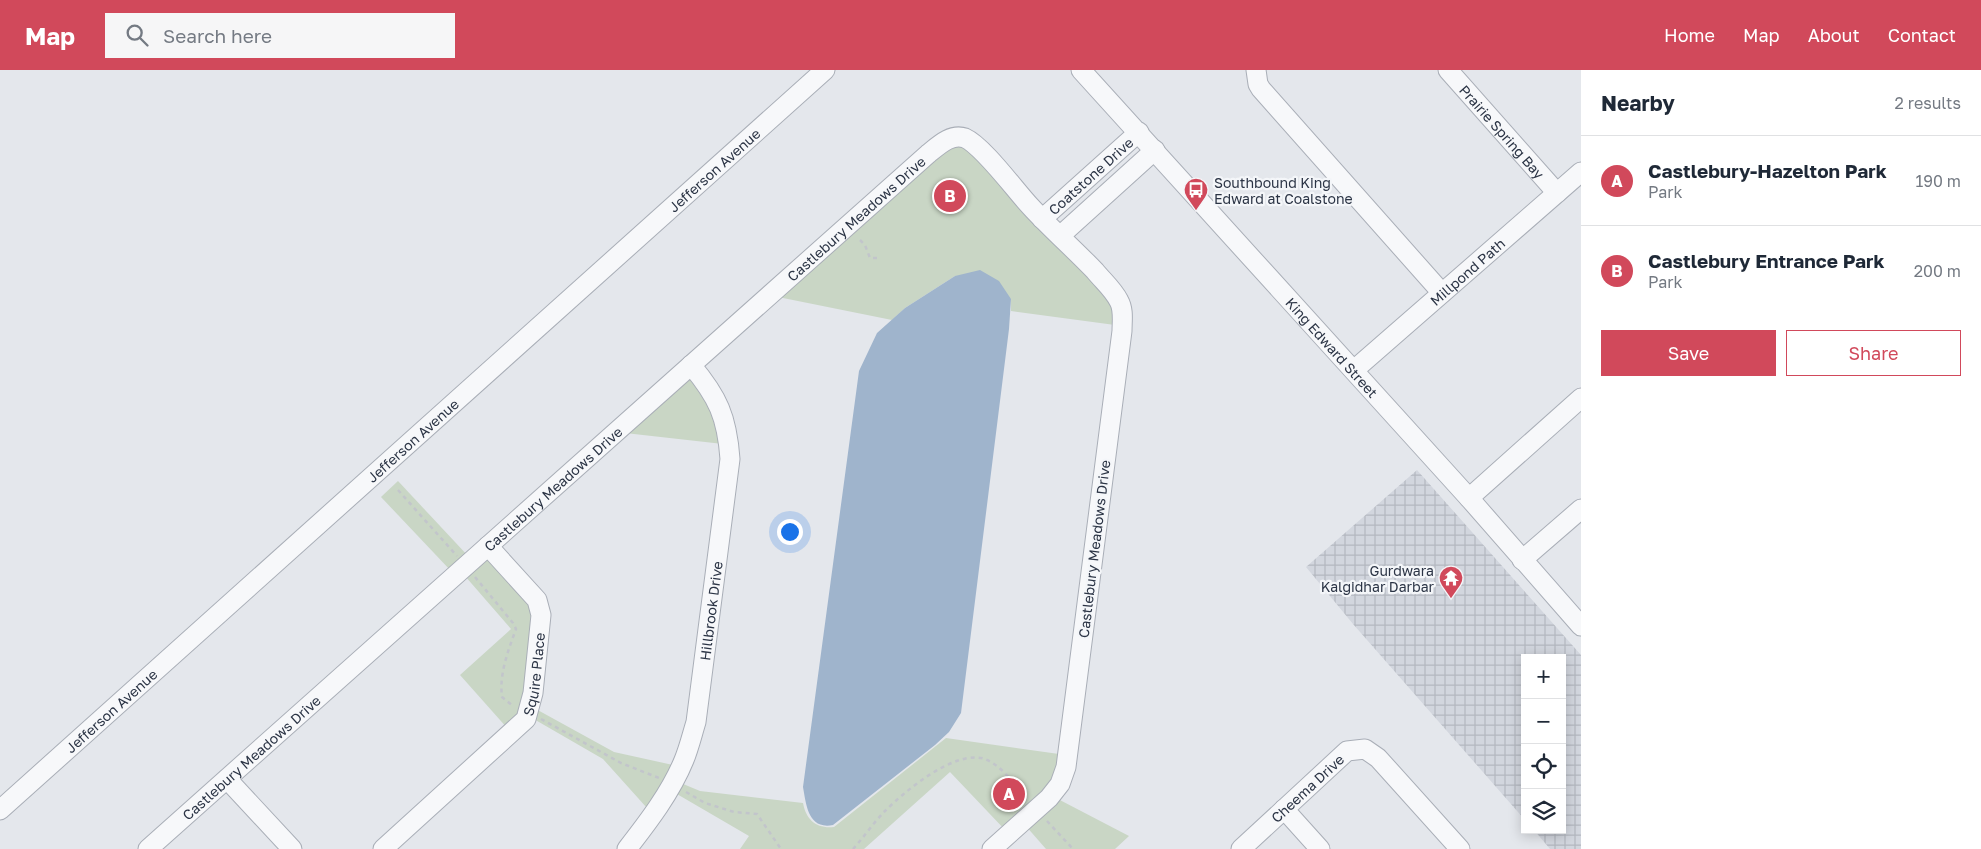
<!DOCTYPE html>
<html lang="en">
<head>
<meta charset="utf-8">
<style>
	:root { --surface:#fff; --page:#f6f6f7; --text:#1f2937; --muted:#747a83; --line:#e0e1e3; --accent:#d1495b }
	body { margin:0; font-family:"Golos Text",sans-serif; background:var(--page); color:var(--text) }
	.controls { position:absolute; right:15px; bottom:15px; display:grid; overflow:hidden; border-radius:0px; box-shadow:0 2px 12px #0003 }
	.controls button { width:45px; height:45px; display:grid; place-items:center; padding:0; border:0; border-bottom:1px solid var(--line); background:var(--surface); color:var(--text); font:25px sans-serif }
	.you { position:absolute; left:789px; top:461px; width:18px; height:18px; margin:-12px; border:4px solid #fff; border-radius:50%; background:#1a73e8; box-shadow:0 0 0 8px #1a73e833 }
	.badge { display:grid; place-items:center; width:32px; height:32px; border-radius:50%; background:var(--accent); color:#fff; font-size:16px; font-weight:700 }
	.pin { position:absolute; translate:-50% -50%; border:2px solid #fff; box-shadow:0 1px 5px #0006 }
	.list { margin:0; padding:0; list-style:none }
	h2 { display:flex; justify-content:space-between; align-items:center; height:65px; margin:0; padding:0 20px; font-size:21px }
	h2 small { font-size:16px; font-weight:400; color:var(--muted) }
	.list li { display:grid; grid-template-columns:32px 1fr auto; gap:15px; align-items:center; box-sizing:border-box; height:90px; padding:0 20px; border-top:1px solid var(--line) }
	.list b { display:block; font-size:19px; white-space:nowrap }
	.list p { margin:0; font-size:16px; white-space:nowrap; color:var(--muted) }
	.list em { font-size:16px; font-style:normal; color:var(--muted) }
	.actions { display:flex; gap:10px; padding:15px 20px }
	.actions a { flex:1; padding:11px 0; border:1px solid var(--accent); border-radius:0px; text-align:center; font-size:18px; color:var(--accent) }
	.actions .main { background:var(--accent); color:#fff }
	.icon { flex:none; width:28px; height:28px; fill:none; stroke:currentColor; stroke-width:2; stroke-linecap:round; stroke-linejoin:round }
	.map { position:relative; flex:none; width:1581px; height:779px; overflow:hidden }
	header { display:flex; align-items:center; gap:30px; box-sizing:border-box; height:70px; padding:0 25px; background:var(--accent); color:#fff }
	header strong { font-size:24px }
	nav { display:flex; gap:28px; margin-inline-start:auto; font-size:18px }
	.search { width:350px; height:45px; background:var(--page); display:flex; align-items:center; gap:12px; box-sizing:border-box; padding:0 18px; border-radius:0px; color:var(--muted); font-size:19px }
	main { display:flex }
	aside { flex:1; background:var(--surface) }
	.map>svg:first-child { display:block }
	.industrial { fill:url(#industrial-grid) }
	.green { fill:#c9d6c5 }
	.water { fill:#9fb4cc }
	.lines { fill:none; stroke-linecap:round; stroke-linejoin:round }
	.minor-casing { stroke:#a9aeb7; stroke-width:21 }
	.path { stroke:#c2c5cb; stroke-width:2.5; stroke-dasharray:4 4; stroke-linecap:butt }
	.minor { stroke:#f7f8fa; stroke-width:19 }
	.labels { text-anchor:middle; dominant-baseline:central; stroke-width:4.5; stroke-linejoin:round; paint-order:stroke }
	.street-label { font-size:14px; fill:#2b3445; stroke:#f4f6f9 }
	.poi-label { font-size:14px; fill:#2b3445; stroke:#f4f6f9; text-anchor:start }
</style>
</head>
<body>
<header>
<strong>Map</strong>
<div class="search"><svg class="icon" aria-label="search" viewBox="0 0 24 24"><circle cx="10" cy="10" r="6"/><path d="M15 15l6 6"/></svg>Search here</div>
<nav><a>Home</a><a>Map</a><a>About</a><a>Contact</a></nav>
</header>
<main>
<div class="map">
<svg width="1581" height="779" viewBox="0 0 1581 779">
	<defs>
		<pattern id="industrial-grid" width="8" height="8" patternUnits="userSpaceOnUse" patternTransform="scale(1.25)"><rect width="8" height="8" fill="#d2d6de"/><path d="M0 4h8M4 0v8" fill="none" stroke="#b4b8c0"/></pattern>
	</defs>
	<rect width="100%" height="100%" fill="#e4e7ec"/>
	<!-- industrial -->
	<path class="industrial" d="M 1417,400 L 1581,585 L 1581,779 L 1550,779 L 1534,760 L 1562,760 L 1562,588 L 1525,588 L 1525,750 L 1353,554 L 1306,497 Z"/>
	<!-- green -->
	<g class="green">
		<path d="M 943,75 L 964,76 L 1106,226 L 1114,236 L 1115,255 L 1011,241 L 1011,229 L 955,206 L 905,238 L 892,250 L 778,227 Z"/>
		<path d="M 689,308 L 715,345 L 723,374 L 625,363 Z"/>
		<path d="M 398,411 L 469,487 L 452,502 L 381,427 Z"/>
		<path d="M 489,483 L 532,532 L 524,648 L 508,659 L 460,605 L 511,559 L 465,506 Z"/>
		<path d="M 534,638 L 614,682 L 673,695 L 647,738 L 603,689 L 532,648 Z"/>
		<path d="M 946,668 L 1059,684 L 1065,687 L 1046,728 L 1007,762 L 950,702 L 864,779 L 740,779 L 749,766 L 670,720 L 676,711 L 700,721 L 803,733 C 806,750 817,759 834,757 Z"/>
		<path d="M 1056,728 L 1129,766 L 1115,779 L 1046,779 L 1025,755 Z"/>
	</g>
	<!-- water -->
	<path class="water" d="M 980,200 L 999,211 L 1011,229 L 1009,259 L 961,643 L 949,662 L 935,675 L 833,755 C 808,760 806,734 803,717 L 859,301 L 877,263 L 905,238 L 955,206 Z"/>
	<g class="lines">
		<defs>
			<g id="minor">
				<path id="s1" d="M 1081,0 L 1469,428 L 1581,556"/>
				<path d="M 1256,0 L 1258,14 L 1261,19 L 1442,223"/>
				<path id="s2" d="M 1448,0 L 1557,123"/>
				<path id="s3" d="M 1042,149 L 1139,62"/>
				<path d="M 1061,165 L 1155,80"/>
				<path id="s4" d="M 1354,300 L 1581,102"/>
				<path d="M 1469,428 L 1581,328"/>
				<path d="M 1522,490 L 1581,439"/>
				<path d="M 227,709 L 292,779"/>
				<path d="M 1284,739 L 1320,779"/>
				<path id="s5" d="M 0,740 L 825,0"/>
				<path id="s6" d="M 148,779 L 928,84 C 938,76 951,63 965,68 C 983,76 1015,120 1030,136 C 1051,159 1074,179 1095,201 C 1103,211 1113,219 1119,231 C 1124,240 1122,251 1122,261 L 1066,697 L 1060,714 L 1049,728 L 992,779"/>
				<path id="s7" d="M 383,779 L 526,649 L 533,623 L 541,545 L 537,530 L 488,476"/>
				<path id="s8" d="M 627,779 C 648,752 671,722 684,690 C 689,678 692,665 696,652 L 730,389 C 727,347 718,327 691,295"/>
				<path id="s9" d="M 1241,779 L 1347,681 L 1365,679 L 1378,688 L 1460,779"/>
			</g>
		</defs>
		<!-- minor casing -->
		<use href="#minor" class="minor-casing"/>
		<!-- path -->
		<g class="path">
			<path d="M 860,170 L 865,175 L 870,188 L 881,188"/>
			<path d="M 398,420 L 457,486"/>
			<path d="M 475,507 L 513,553 L 516,559 C 508,581 499,604 502,627 L 513,636"/>
			<path d="M 541,649 L 621,693 L 659,708"/>
			<path d="M 686,722 L 705,733 L 734,742 L 757,744 L 781,779"/>
			<path d="M 1047,751 L 1073,779"/>
			<path d="M 853,779 C 864,767 874,752 885,741 C 905,721 955,679 985,689 C 1001,695 1016,716 1027,728"/>
		</g>
		<!-- minor -->
		<use href="#minor" class="minor"/>
	</g>
	<!-- icons -->
	<defs>
		<symbol id="bus-pin" viewBox="-11 -11 22 30"><path d="M0 17L-7.5 6A9.5 9.5 0 1 1 7.5 6Z" fill="#d1495b" stroke="#f4f6f9"/><path d="M-5-6H5V4H4V6H2V4H-2V6H-4V4H-5ZM-3.5-4V0h7V-4ZM-3.5 1.2v1.5H-2V1.2ZM2 1.2v1.5H3.5V1.2Z" fill="#fff"/></symbol>
		<symbol id="temple-pin" viewBox="-11 -11 22 30"><path d="M0 17L-7.5 6A9.5 9.5 0 1 1 7.5 6Z" fill="#d1495b" stroke="#f4f6f9"/><path d="M0-6L5-2H3V0L6.5 2.5H4V6H1.5V3h-3V6H-4V2.5H-6.5L-3 0V-2H-5Z" fill="#fff"/></symbol>
	</defs>
	<g fill-rule="evenodd">
		<use href="#bus-pin" x="1182" y="106" width="28" height="38"/>
		<use href="#temple-pin" x="1437" y="494" width="28" height="38"/>
	</g>
	<g class="labels">
		<!-- street labels -->
		<g class="street-label">
			<text stroke="none"><textPath href="#s2" startOffset="82">Prairie Spring Bay</textPath></text>
			<text stroke="none"><textPath href="#s5" startOffset="959">Jefferson Avenue</textPath></text>
			<text stroke="none"><textPath href="#s3" startOffset="65">Coatstone Drive</textPath></text>
			<text stroke="none"><textPath href="#s6" startOffset="948">Castlebury Meadows Drive</textPath></text>
			<text stroke="none"><textPath href="#s4" startOffset="150">Millpond Path</textPath></text>
			<text stroke="none"><textPath href="#s1" startOffset="374">King Edward Street</textPath></text>
			<text stroke="none"><textPath href="#s5" startOffset="554">Jefferson Avenue</textPath></text>
			<text stroke="none"><textPath href="#s6" startOffset="542">Castlebury Meadows Drive</textPath></text>
			<text transform="translate(1094 479) rotate(-83)">Castlebury Meadows Drive</text>
			<text stroke="none"><textPath href="#s8" startOffset="258">Hillbrook Drive</textPath></text>
			<text stroke="none"><textPath href="#s7" startOffset="239">Squire Place</textPath></text>
			<text stroke="none"><textPath href="#s5" startOffset="149">Jefferson Avenue</textPath></text>
			<text stroke="none"><textPath href="#s6" startOffset="138">Castlebury Meadows Drive</textPath></text>
			<text stroke="none"><textPath href="#s9" startOffset="90">Cheema Drive</textPath></text>
		</g>
		<!-- poi labels -->
		<g class="poi-label">
			<text x="1214" y="112">Southbound King<tspan x="1214" dy="16">Edward at Coalstone</tspan></text>
			<text x="1434" y="500" text-anchor="end">Gurdwara<tspan x="1434" dy="16">Kalgidhar Darbar</tspan></text>
		</g>
	</g>
</svg>
<div class="controls">
<button>+</button>
<button>−</button>
<button><svg class="icon" aria-label="locate" viewBox="0 0 24 24"><circle cx="12" cy="12" r="6"/><path d="M12 2v4M12 18v4M2 12h4M18 12h4"/></svg></button>
<button><svg class="icon" aria-label="layers" viewBox="0 0 24 24"><path d="M12 4l9 5-9 5-9-5zM3 14l9 5 9-5"/></svg></button>
</div>
<div class="you"></div>
<div class="pin badge" style="left:1009px;top:724px">A</div>
<div class="pin badge" style="left:950px;top:126px">B</div>
</div>
<aside>
<h2>Nearby<small>2 results</small></h2>
<ul class="list">
<li><span class="badge">A</span><div><b>Castlebury-Hazelton Park</b><p>Park</p></div><em>190 m</em></li>
<li><span class="badge">B</span><div><b>Castlebury Entrance Park</b><p>Park</p></div><em>200 m</em></li>
</ul>
<div class="actions"><a class="main">Save</a><a>Share</a></div>
</aside>
</main>
</body>
</html>
